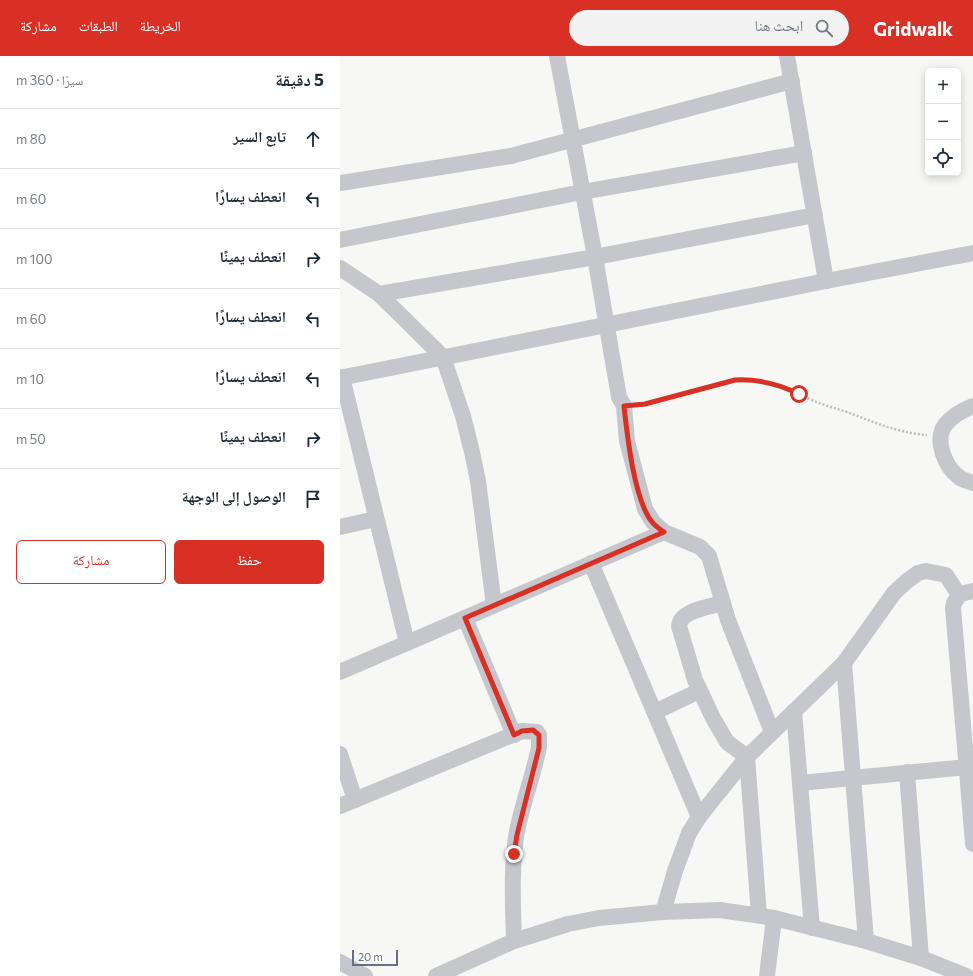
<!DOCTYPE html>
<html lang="ar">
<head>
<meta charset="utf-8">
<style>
	:root { --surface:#fff; --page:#f2f2f3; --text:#1f2937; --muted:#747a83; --line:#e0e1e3; --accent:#d93025 }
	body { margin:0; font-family:Commissioner,"Noto Naskh Arabic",sans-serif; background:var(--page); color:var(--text); direction:rtl }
	.controls { position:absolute; right:12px; top:12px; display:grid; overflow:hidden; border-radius:6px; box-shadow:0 2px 10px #0003 }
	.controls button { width:36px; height:36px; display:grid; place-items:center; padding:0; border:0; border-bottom:1px solid var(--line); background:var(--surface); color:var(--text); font:20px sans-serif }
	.scale { position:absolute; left:12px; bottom:10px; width:46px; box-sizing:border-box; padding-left:4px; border:2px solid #686f85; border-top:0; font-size:11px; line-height:14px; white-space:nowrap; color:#686f85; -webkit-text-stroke:3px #fff; paint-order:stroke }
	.stop { position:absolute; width:12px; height:12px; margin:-9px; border:3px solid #d93025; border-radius:50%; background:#fff }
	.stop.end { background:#d93025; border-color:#fff; box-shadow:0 1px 4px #0008 }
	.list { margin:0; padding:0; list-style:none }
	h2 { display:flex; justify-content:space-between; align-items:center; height:52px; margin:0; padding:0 16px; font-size:17px }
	h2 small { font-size:13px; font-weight:400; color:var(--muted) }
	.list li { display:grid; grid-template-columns:26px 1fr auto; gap:12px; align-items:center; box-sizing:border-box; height:60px; padding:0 16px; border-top:1px solid var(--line) }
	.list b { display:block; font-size:15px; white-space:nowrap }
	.list em { font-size:13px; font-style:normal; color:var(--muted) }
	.actions { display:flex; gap:8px; padding:12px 16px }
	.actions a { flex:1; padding:9px 0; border:1px solid var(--accent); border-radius:6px; text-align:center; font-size:14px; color:var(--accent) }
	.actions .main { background:var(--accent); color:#fff }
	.icon { flex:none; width:22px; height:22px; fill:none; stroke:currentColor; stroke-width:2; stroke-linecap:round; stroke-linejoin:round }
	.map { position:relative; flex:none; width:633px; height:920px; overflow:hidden; direction:ltr }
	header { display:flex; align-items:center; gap:24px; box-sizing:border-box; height:56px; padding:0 20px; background:var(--accent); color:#fff }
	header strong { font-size:19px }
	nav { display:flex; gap:22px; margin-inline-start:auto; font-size:14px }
	.search { width:280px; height:36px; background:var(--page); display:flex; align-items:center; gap:10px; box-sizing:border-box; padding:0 14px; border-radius:22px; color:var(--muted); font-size:15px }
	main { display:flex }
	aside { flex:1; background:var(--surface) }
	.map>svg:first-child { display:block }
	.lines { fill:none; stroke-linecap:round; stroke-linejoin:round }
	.path { stroke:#bdbec1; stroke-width:2.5; stroke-dasharray:2 2; stroke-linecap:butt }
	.minor { stroke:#c6c7cc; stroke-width:16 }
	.route { stroke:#d93025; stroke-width:5 }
</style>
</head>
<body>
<header>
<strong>Gridwalk</strong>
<div class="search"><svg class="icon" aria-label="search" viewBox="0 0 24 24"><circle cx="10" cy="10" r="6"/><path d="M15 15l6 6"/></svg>ابحث هنا</div>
<nav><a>الخريطة</a><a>الطبقات</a><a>مشاركة</a></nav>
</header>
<main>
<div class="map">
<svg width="633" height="920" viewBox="0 0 633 920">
	<rect width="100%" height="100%" fill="#f7f8f5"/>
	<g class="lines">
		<!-- path -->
		<path class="path" d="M 298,349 L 395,324 C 425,322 445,332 472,344 C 483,349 495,352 507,356 C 533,366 559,377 587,379"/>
		<!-- minor -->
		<g class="minor">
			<path d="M 217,0 L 255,201 L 279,341 L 284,350 L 287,385 L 305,453 L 313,466 L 324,476 L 360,491 L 369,500 L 388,564 L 432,676"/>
			<path d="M 447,0 L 486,225"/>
			<path d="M 0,127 L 171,100 L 452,25"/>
			<path d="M 0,184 L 242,136 L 464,97"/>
			<path d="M 0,212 L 39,238 L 103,301 L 123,360 L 132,396 L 138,425 L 154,549"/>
			<path d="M 39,238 L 255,201 L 475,159"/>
			<path d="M 2,321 L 67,587"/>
			<path d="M 0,322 L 486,225 L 633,197"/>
			<path d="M 633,350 C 623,354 612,360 605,369 C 594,384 605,411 619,421 C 622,424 628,425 633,427"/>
			<path d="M 0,471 L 36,463"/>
			<path d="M 251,507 L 359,761"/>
			<path d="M 383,547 C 370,551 340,554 339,570 L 355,624 L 373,662 L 387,686 L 407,701 L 419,859"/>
			<path d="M 125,562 L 174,679"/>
			<path d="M 504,607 L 526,885"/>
			<path d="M 0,616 L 324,476"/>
			<path d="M 454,655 L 472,872"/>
			<path d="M 315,656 L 359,635"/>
			<path d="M 0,698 L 15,744"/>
			<path d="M 629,702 L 626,703 L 633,788"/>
			<path d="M 626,703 L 613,552 L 614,547 L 620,538 L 633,535"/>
			<path d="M 567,716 L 581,902"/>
			<path d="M 460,727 L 627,711"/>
			<path d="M 0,750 L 182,675 L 197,676 L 199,679 L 199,691 C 193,721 181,751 176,781 C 171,816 173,850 174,885"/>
			<path d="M 323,856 L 335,815 L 349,777 L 359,761 L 407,701 L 504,607 L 554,537 L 567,525 L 578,517 L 586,515 L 606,519 L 619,539"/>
			<path d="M 0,906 L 25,920"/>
			<path d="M 96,920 L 174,885 L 228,868 L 259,862 L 323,856 L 380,854 L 434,862 L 526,885 L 581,902 L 626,920"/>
			<path d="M 427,920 L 434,862"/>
		</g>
	</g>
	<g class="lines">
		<!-- route -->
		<path class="route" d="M 174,798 L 177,779 L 199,692 L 199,679 L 193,674 L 182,675 L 174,679 L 125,562 L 324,476 C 320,473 315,470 312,466 C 294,444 287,378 284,350 L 305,348 L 395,324 C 417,323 439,328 459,338"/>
	</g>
</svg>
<div class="controls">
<button>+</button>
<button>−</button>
<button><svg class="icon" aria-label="locate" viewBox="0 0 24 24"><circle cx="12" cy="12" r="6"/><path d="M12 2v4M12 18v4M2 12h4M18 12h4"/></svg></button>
</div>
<div class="scale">20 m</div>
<div class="stop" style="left:459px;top:338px"></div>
<div class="stop end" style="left:174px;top:798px"></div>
</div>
<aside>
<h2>5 دقيقة<small>سيرًا · 360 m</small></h2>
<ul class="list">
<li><svg class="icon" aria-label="ahead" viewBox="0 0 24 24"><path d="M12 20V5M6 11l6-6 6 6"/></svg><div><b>تابع السير</b></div><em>80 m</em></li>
<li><svg class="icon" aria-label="left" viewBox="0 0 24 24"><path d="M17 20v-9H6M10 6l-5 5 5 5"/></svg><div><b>انعطف يسارًا</b></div><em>60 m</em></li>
<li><svg class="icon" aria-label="right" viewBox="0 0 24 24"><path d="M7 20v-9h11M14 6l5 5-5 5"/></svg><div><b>انعطف يمينًا</b></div><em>100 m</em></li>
<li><svg class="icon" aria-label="left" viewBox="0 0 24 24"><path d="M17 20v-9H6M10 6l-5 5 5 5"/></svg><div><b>انعطف يسارًا</b></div><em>60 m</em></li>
<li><svg class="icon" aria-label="left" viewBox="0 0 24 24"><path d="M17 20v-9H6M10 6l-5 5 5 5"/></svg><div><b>انعطف يسارًا</b></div><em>10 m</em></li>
<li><svg class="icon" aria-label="right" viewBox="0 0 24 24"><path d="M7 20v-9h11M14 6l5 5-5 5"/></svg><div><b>انعطف يمينًا</b></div><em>50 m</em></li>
<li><svg class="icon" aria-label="arrive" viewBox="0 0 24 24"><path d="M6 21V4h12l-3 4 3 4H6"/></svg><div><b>الوصول إلى الوجهة</b></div></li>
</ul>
<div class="actions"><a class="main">حفظ</a><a>مشاركة</a></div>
</aside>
</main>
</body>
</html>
